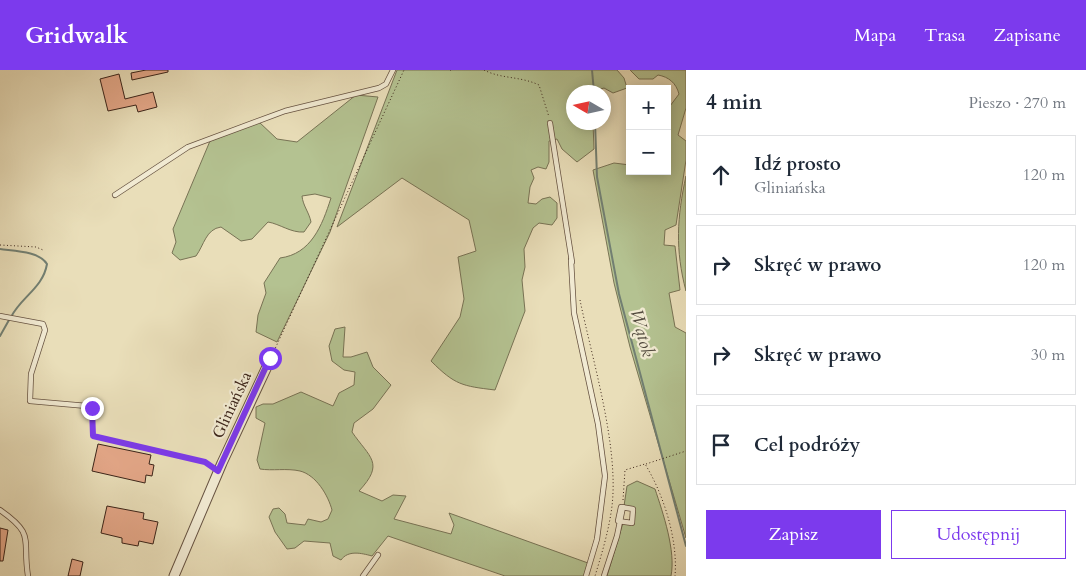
<!DOCTYPE html>
<html lang="pl">
<head>
<meta charset="utf-8">
<style>
	:root { --surface:#fff; --page:#f2f2f3; --text:#1f2937; --muted:#747a83; --line:#e0e1e3; --accent:#7c3aed }
	body { margin:0; font-family:Cardo,serif; background:var(--page); color:var(--text) }
	.controls { position:absolute; right:15px; top:15px; display:grid; overflow:hidden; border-radius:0px; box-shadow:0 2px 12px #0003 }
	.controls button { width:45px; height:45px; display:grid; place-items:center; padding:0; border:0; border-bottom:1px solid var(--line); background:var(--surface); color:var(--text); font:25px sans-serif }
	.compass { position:absolute; left:566px; top:15px; width:45px; height:45px; border-radius:50%; background:var(--surface); box-shadow:0 2px 12px #0003; rotate:279deg }
	.stop { position:absolute; width:15px; height:15px; margin:-11px; border:4px solid #7c3aed; border-radius:50%; background:#fff }
	.stop.end { background:#7c3aed; border-color:#fff; box-shadow:0 1px 5px #0008 }
	.list { margin:0; padding:0; list-style:none }
	h2 { display:flex; justify-content:space-between; align-items:center; height:65px; margin:0; padding:0 20px; font-size:21px }
	h2 small { font-size:16px; font-weight:400; color:var(--muted) }
	.list li { display:grid; grid-template-columns:32px 1fr auto; gap:15px; align-items:center; box-sizing:border-box; height:80px; margin:0 10px 10px; padding:0 10px; border:1px solid var(--line); border-radius:0px }
	.list b { display:block; font-size:19px; white-space:nowrap }
	.list p { margin:0; font-size:16px; white-space:nowrap; color:var(--muted) }
	.list em { font-size:16px; font-style:normal; color:var(--muted) }
	.actions { display:flex; gap:10px; padding:15px 20px }
	.actions a { flex:1; padding:11px 0; border:1px solid var(--accent); border-radius:0px; text-align:center; font-size:18px; color:var(--accent) }
	.actions .main { background:var(--accent); color:#fff }
	.icon { flex:none; width:28px; height:28px; fill:none; stroke:currentColor; stroke-width:2; stroke-linecap:round; stroke-linejoin:round }
	.map { position:relative; flex:none; width:686px; height:506px; overflow:hidden }
	header { display:flex; align-items:center; gap:30px; box-sizing:border-box; height:70px; padding:0 25px; background:var(--accent); color:#fff }
	header strong { font-size:24px }
	nav { display:flex; gap:28px; margin-inline-start:auto; font-size:18px }
	main { display:flex }
	aside { flex:1; background:var(--surface) }
	.map>svg:first-child { display:block }
	.green { fill:#b4c291; stroke:#787355 }
	.lines { fill:none; stroke-linecap:round; stroke-linejoin:round }
	.stream { stroke:#727f72; stroke-width:2 }
	.building { fill:#e4a788; stroke:#3b2419 }
	.lane-casing { stroke:#665241; stroke-width:6 }
	.street-casing { stroke:#665241; stroke-width:11 }
	.path { stroke:#3b2419; stroke-width:1; stroke-dasharray:1 2.5; stroke-linecap:butt }
	.lane { stroke:#f1ead2; stroke-width:4.5 }
	.street { stroke:#f1ead2; stroke-width:9 }
	.route { stroke:#7c3aed; stroke-width:6 }
	.labels { text-anchor:middle; dominant-baseline:central; stroke-width:4.5; stroke-linejoin:round; paint-order:stroke }
	.street-label { font-size:16px; fill:#3b2419; stroke:#f1ead2 }
	.water-label { font-size:18px; font-style:italic; fill:#524a3e; stroke:#f1ead2 }
</style>
</head>
<body>
<header>
<strong>Gridwalk</strong>
<nav><a>Mapa</a><a>Trasa</a><a>Zapisane</a></nav>
</header>
<main>
<div class="map">
<svg width="686" height="506" viewBox="0 0 686 506">
	<rect width="100%" height="100%" fill="#e9deb9"/>
	<filter id="stains"><feTurbulence type="fractalNoise" baseFrequency=".004" numOctaves="4"/><feColorMatrix values="0 0 0 0 .2 0 0 0 0 .09 0 0 0 0 .02 0 0 0 .5 -.17"/></filter>
	<radialGradient id="worn" r=".72"><stop offset=".6" stop-color="#630" stop-opacity="0"/><stop offset="1" stop-color="#630" stop-opacity=".3"/></radialGradient>
	<!-- green -->
	<g class="green">
		<path d="M 397,0 L 617,0 L 624,8 L 627,18 L 613,23 L 604,18 L 591,22 L 574,22 L 574,52 L 593,53 L 594,79 L 577,92 L 562,79 L 557,69 L 549,71 L 549,92 L 546,99 L 538,97 L 531,100 L 534,108 L 530,117 L 528,133 L 536,134 L 542,129 L 550,127 L 557,133 L 557,148 L 552,155 L 539,153 L 533,158 L 524,179 L 525,197 L 522,210 L 525,241 L 495,320 C 462,316 455,315 431,291 L 460,247 L 464,229 L 458,187 L 476,181 L 469,150 L 402,108 L 337,157 Z"/>
		<path d="M 630,0 L 686,0 L 686,38 L 678,65 L 686,71 L 686,90 L 676,155 L 665,160 L 664,175 L 675,176 L 680,220 L 669,223 L 675,257 L 686,263 L 686,468 L 630,277 L 614,213 L 593,100 L 614,93 L 630,95 L 630,101 L 667,101 L 667,40 L 679,24 C 676,13 669,7 658,5 L 653,9 L 639,9 Z"/>
		<path d="M 356,25 L 378,27 L 330,162 L 277,272 L 256,262 L 258,245 L 266,223 L 264,213 L 280,188 C 311,184 322,156 331,128 L 315,124 L 302,126 C 303,136 309,142 311,152 L 304,162 C 291,163 280,154 268,152 L 252,169 L 241,171 L 221,157 C 206,159 204,175 196,186 L 180,190 L 172,183 L 176,172 L 173,159 L 210,71 L 259,52 L 277,69 L 297,72 Z"/>
		<path d="M 686,106 L 686,221 C 675,180 677,147 686,106 Z"/>
		<path d="M 345,257 L 343,287 L 351,287 L 367,282 L 373,297 L 391,315 L 373,339 L 354,353 L 352,362 C 370,388 385,393 359,421 L 382,431 L 393,425 L 406,426 L 394,449 L 451,464 L 454,455 L 449,443 L 588,493 L 584,506 L 505,506 L 388,466 L 372,486 C 361,483 348,480 341,490 L 333,486 L 330,473 L 304,471 L 295,478 L 287,479 L 275,462 L 269,447 L 273,439 L 279,438 L 285,444 L 287,453 L 305,455 L 308,449 L 321,452 L 328,449 L 332,440 C 328,425 316,405 300,401 C 287,398 272,401 260,399 L 257,390 L 265,353 L 256,348 L 256,337 L 263,334 L 273,334 L 301,322 L 333,336 L 339,323 L 354,315 L 355,302 L 344,300 L 332,291 L 329,276 L 335,259 Z"/>
		<path d="M 637,411 L 655,419 C 663,443 676,481 671,506 L 607,506 L 623,453 L 632,454 L 634,438 L 624,436 L 627,416 Z"/>
	</g>
	<g class="lines">
		<!-- stream -->
		<g class="stream">
			<path d="M 592,0 L 594,22"/>
			<path d="M 595,52 L 597,107 L 619,224 L 686,476"/>
			<path d="M 0,179 C 14,181 39,181 47,194 C 43,218 21,227 11,247"/>
			<path d="M 0,266 L 9,250"/>
		</g>
	</g>
	<!-- building -->
	<g class="building">
		<path d="M 146,0 L 168,0 L 168,2 L 132,10 L 131,3 Z"/>
		<path d="M 119,4 L 125,29 L 153,22 L 157,37 L 138,42 L 136,35 L 108,41 L 100,9 Z"/>
		<path d="M 98,374 L 151,385 L 149,394 L 154,395 L 152,406 L 146,405 L 145,413 L 92,401 Z"/>
		<path d="M 107,436 L 144,443 L 143,449 L 158,452 L 153,474 L 139,471 L 138,476 L 122,473 L 122,468 L 101,463 Z"/>
		<path d="M 0,458 L 8,460 L 3,491 L 0,491 Z"/>
		<path d="M 72,489 L 83,492 L 80,506 L 68,506 Z"/>
	</g>
	<g class="lines">
		<defs>
			<g id="lane">
				<path d="M 550,53 L 572,192"/>
				<path d="M 115,125 L 188,77 L 285,41 L 379,18 L 386,14 L 393,0"/>
				<path d="M 571,190 L 574,243 L 598,354 L 605,406 L 597,469 L 586,506"/>
				<path d="M 0,246 L 43,254 L 45,260 L 31,304 L 30,331 L 87,336"/>
				<path d="M 621,437 L 633,439 L 632,453 L 618,451 Z"/>
				<path d="M 0,440 C 36,465 22,469 28,506"/>
				<path d="M 363,506 L 378,485"/>
				<path d="M 604,506 L 617,466 L 623,437"/>
			</g>
			<path id="street" d="M 174,506 L 222,393 L 271,288"/>
		</defs>
		<!-- lane casing -->
		<use href="#lane" class="lane-casing"/>
		<!-- street casing -->
		<use href="#street" class="street-casing"/>
		<!-- path -->
		<g class="path">
			<path d="M 450,0 L 452,0"/>
			<path d="M 484,0 C 501,9 520,6 539,15 L 549,47"/>
			<path d="M 0,175 L 36,177 L 43,180"/>
			<path d="M 580,230 C 592,289 619,376 612,436 C 609,460 602,483 595,506"/>
			<path d="M 274,281 L 404,0"/>
			<path d="M 93,338 L 93,366 L 205,392 L 211,396"/>
			<path d="M 646,394 L 686,381"/>
			<path d="M 623,430 L 625,400 L 645,394 C 664,425 678,470 675,506"/>
		</g>
		<!-- lane -->
		<use href="#lane" class="lane"/>
		<!-- street -->
		<use href="#street" class="street"/>
	</g>
	<g class="lines">
		<!-- route -->
		<path class="route" d="M 92,338 L 93,366 L 205,392 L 218,401 L 270,288"/>
	</g>
	<g class="labels">
		<!-- street labels -->
		<g class="street-label">
			<text transform="translate(232 335) rotate(-65)">Gliniańska</text>
		</g>
		<!-- water labels -->
		<g class="water-label">
			<text transform="translate(642 263) rotate(75)">Wątok</text>
		</g>
	</g>
	<rect width="100%" height="100%" filter="url(#stains)"/>
	<rect width="100%" height="100%" fill="url(#worn)"/>
</svg>
<div class="controls">
<button>+</button>
<button>−</button>
</div>
<svg class="compass" viewBox="-18 -18 36 36"><path d="M0-13l5 13h-10z" fill="#e53935"/><path d="M0 13l5-13h-10z" fill="#747a83"/></svg>
<div class="stop" style="left:270px;top:288px"></div>
<div class="stop end" style="left:92px;top:338px"></div>
</div>
<aside>
<h2>4 min<small>Pieszo · 270 m</small></h2>
<ul class="list">
<li><svg class="icon" aria-label="ahead" viewBox="0 0 24 24"><path d="M12 20V5M6 11l6-6 6 6"/></svg><div><b>Idź prosto</b><p>Gliniańska</p></div><em>120 m</em></li>
<li><svg class="icon" aria-label="right" viewBox="0 0 24 24"><path d="M7 20v-9h11M14 6l5 5-5 5"/></svg><div><b>Skręć w prawo</b></div><em>120 m</em></li>
<li><svg class="icon" aria-label="right" viewBox="0 0 24 24"><path d="M7 20v-9h11M14 6l5 5-5 5"/></svg><div><b>Skręć w prawo</b></div><em>30 m</em></li>
<li><svg class="icon" aria-label="arrive" viewBox="0 0 24 24"><path d="M6 21V4h12l-3 4 3 4H6"/></svg><div><b>Cel podróży</b></div></li>
</ul>
<div class="actions"><a class="main">Zapisz</a><a>Udostępnij</a></div>
</aside>
</main>
</body>
</html>
